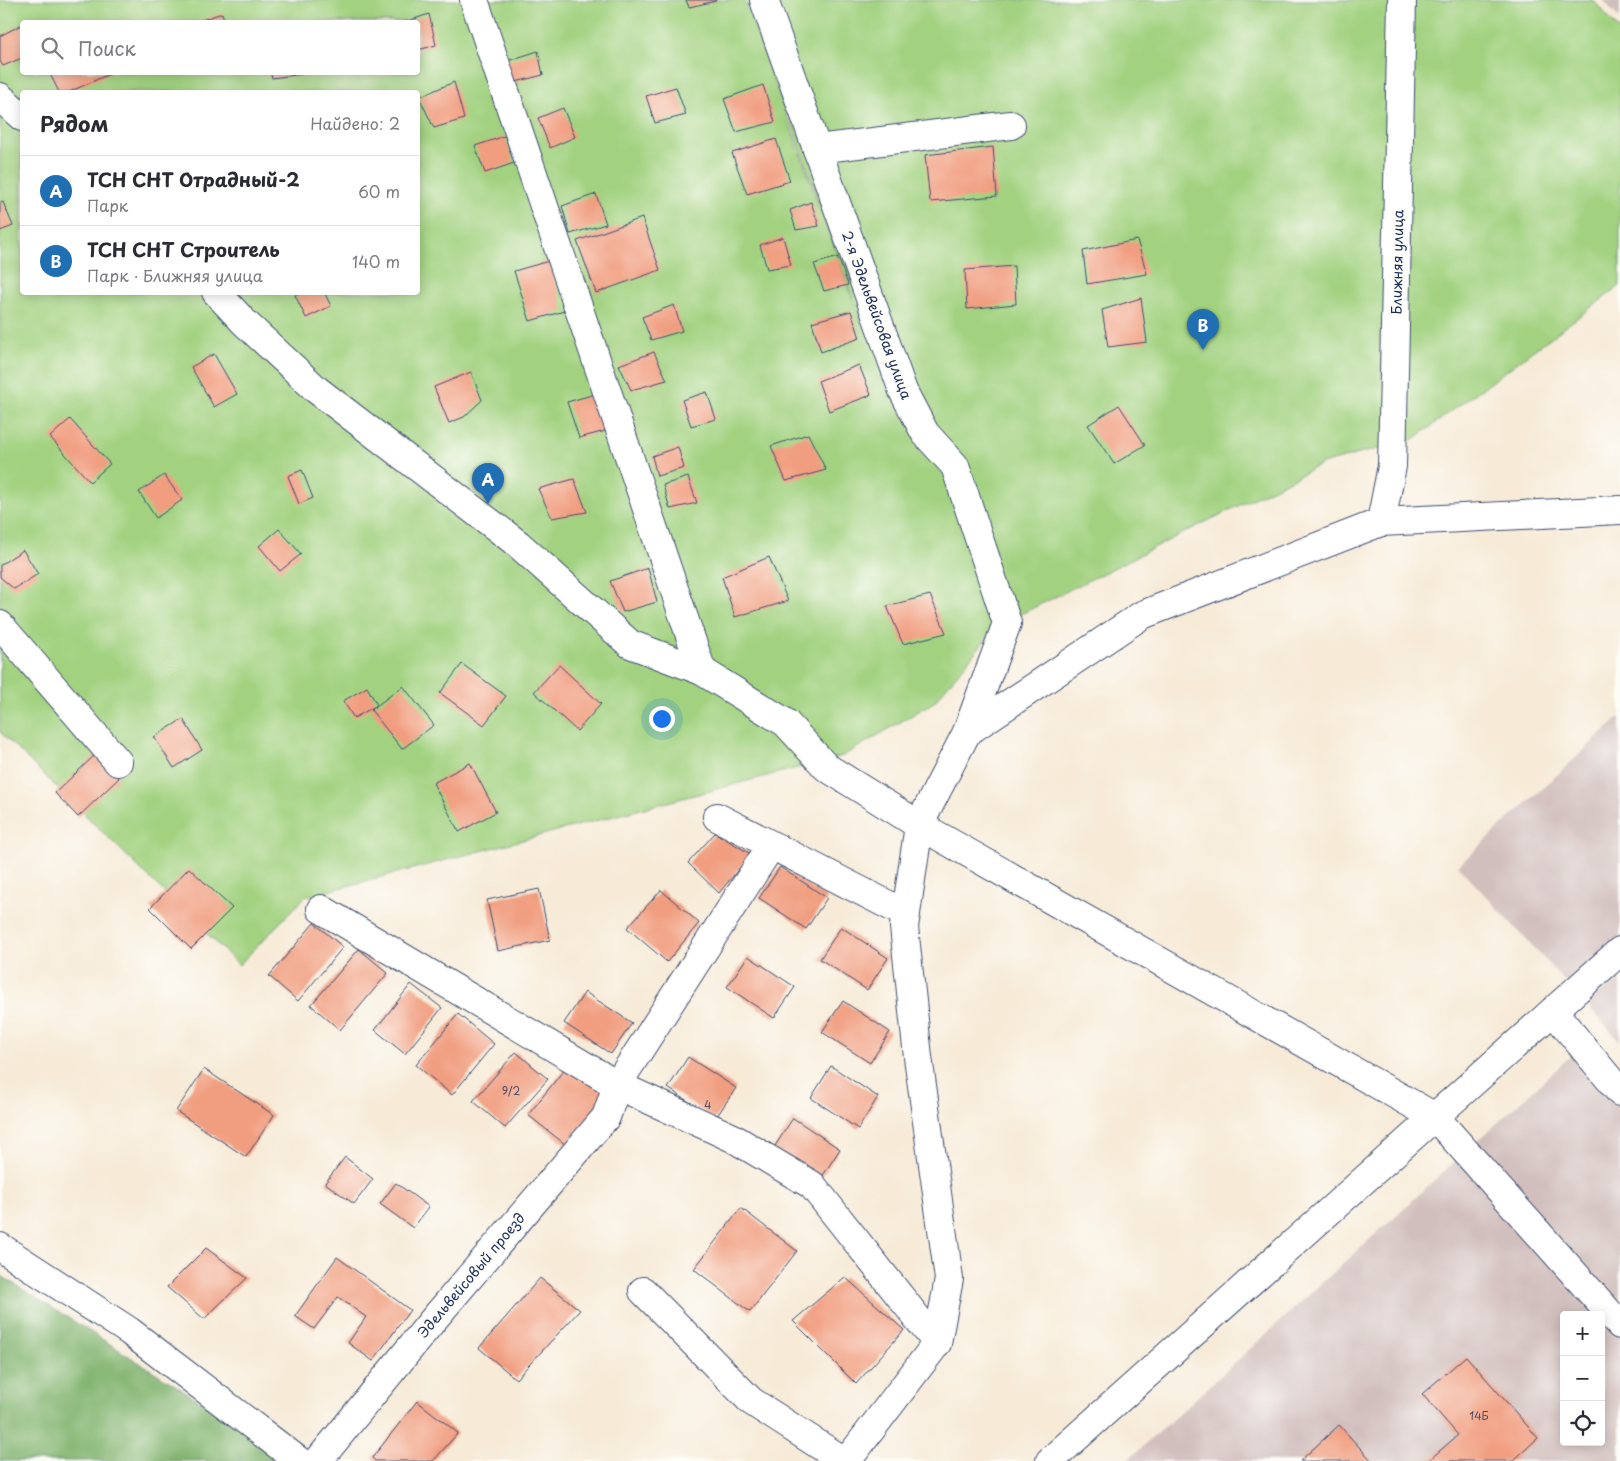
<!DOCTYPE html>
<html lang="ru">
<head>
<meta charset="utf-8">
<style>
	:root { --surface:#fff; --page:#f7f7f7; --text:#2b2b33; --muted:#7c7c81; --line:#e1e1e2; --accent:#1f6fb2 }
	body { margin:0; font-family:"Playpen Sans",sans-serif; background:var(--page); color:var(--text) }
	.controls { position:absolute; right:15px; bottom:15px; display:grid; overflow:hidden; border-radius:5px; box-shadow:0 2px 12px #0003 }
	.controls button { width:45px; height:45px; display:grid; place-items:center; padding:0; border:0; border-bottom:1px solid var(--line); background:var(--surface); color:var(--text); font:25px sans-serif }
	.you { position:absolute; left:661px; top:718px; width:18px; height:18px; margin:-12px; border:4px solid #fff; border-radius:50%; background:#1a73e8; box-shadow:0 0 0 8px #1a73e833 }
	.badge { display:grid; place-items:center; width:32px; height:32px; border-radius:50%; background:var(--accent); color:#fff; font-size:16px; font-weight:700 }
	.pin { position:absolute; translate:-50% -41px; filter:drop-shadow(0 1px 2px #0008) }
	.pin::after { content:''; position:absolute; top:26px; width:18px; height:15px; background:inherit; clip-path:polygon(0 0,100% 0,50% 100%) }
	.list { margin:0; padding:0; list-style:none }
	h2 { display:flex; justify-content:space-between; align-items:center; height:65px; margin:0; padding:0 20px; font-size:21px }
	h2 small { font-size:16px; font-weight:400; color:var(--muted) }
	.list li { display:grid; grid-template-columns:32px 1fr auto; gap:15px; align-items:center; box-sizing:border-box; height:70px; padding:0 20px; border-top:1px solid var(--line) }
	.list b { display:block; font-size:19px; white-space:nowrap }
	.list p { margin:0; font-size:16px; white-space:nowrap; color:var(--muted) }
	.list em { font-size:16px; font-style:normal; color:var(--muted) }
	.icon { flex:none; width:28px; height:28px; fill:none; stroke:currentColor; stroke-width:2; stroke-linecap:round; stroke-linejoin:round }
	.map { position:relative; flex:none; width:1620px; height:1461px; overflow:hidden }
	.search { position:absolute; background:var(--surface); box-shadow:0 2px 12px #0003; left:20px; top:20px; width:400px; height:55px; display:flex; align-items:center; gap:12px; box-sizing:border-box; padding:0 18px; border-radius:5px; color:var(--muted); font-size:19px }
	.panel { position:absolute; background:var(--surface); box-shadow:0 2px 12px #0003; left:20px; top:90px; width:400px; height:205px; border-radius:5px }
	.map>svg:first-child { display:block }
	.industrial { fill:#d1bfbe; fill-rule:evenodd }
	.green { fill:#a2d280; stroke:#5e806f; fill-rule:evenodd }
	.forest { fill:#81b46e; stroke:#4e7266 }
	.building { fill:#f19e80 }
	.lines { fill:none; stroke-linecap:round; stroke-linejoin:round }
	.minor-casing { stroke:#3c4b70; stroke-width:30 }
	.minor { stroke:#fff; stroke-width:28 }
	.labels { text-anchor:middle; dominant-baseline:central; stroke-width:4; stroke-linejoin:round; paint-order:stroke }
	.number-label { font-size:11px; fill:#504b66 }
	.street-label { font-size:14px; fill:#1b2f5e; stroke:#fdfcf7 }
</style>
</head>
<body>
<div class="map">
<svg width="1620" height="1461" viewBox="0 0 1620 1461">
	<rect width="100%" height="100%" fill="#fdfcf7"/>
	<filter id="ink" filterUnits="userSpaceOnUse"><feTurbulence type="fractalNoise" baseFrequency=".02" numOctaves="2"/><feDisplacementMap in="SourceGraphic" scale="10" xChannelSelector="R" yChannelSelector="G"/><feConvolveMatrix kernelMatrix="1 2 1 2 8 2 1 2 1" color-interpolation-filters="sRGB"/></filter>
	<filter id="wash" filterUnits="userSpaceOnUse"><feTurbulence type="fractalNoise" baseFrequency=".0096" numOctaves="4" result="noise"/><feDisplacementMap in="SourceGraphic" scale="20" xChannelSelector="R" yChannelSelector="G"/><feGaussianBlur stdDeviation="1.12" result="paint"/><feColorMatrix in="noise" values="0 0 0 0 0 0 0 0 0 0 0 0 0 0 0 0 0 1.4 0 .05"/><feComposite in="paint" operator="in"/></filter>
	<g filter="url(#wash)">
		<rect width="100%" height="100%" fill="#f7ebd8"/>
		<!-- industrial -->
		<g class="industrial">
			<path d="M 1603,0 L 1620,0 L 1620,19 Z"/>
			<path d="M 1620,717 L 1620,1041 L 1458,866 Z"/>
			<path d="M 1585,1043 L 1620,1081 L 1620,1461 L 1127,1461 ZM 1564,1315 L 1601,1315 L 1601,1442 L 1564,1442 Z"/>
		</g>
		<!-- green -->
		<path class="green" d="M 0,0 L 745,0 L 861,322 L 749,0 L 1593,0 L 1620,31 L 1620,286 L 1414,439 L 1322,464 L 997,626 L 934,702 L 843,756 L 305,897 L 239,965 L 0,732 ZM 22,22 L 418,22 L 418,72 L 22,72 ZM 22,92 L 418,92 L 418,292 L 22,292 Z"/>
		<!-- forest -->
		<path class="forest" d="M 0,1275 L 296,1461 L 0,1461 Z"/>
		<g id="blocks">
			<!-- building -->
			<g class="building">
				<path d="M 686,0 L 716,0 L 716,1 L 689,7 Z"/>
				<path d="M 222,13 L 225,22 L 196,22 Z"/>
				<path d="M 429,14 L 436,45 L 418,50 L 418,22 L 405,22 Z"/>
				<path d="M 21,25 L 22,27 L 22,58 L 3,66 L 0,61 L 0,36 Z"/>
				<path d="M 538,51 L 543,75 L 512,83 L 504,62 Z"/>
				<path d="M 49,72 L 114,72 L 69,92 L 59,92 Z"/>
				<path d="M 270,72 L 303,72 L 303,74 L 272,78 Z"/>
				<path d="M 454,82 L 464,119 L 434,128 L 419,97 Z"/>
				<path d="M 763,85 L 775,122 L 736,132 L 724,99 Z"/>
				<path d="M 676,87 L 686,115 L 655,123 L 646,96 Z"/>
				<path d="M 563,108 L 575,137 L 550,148 L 538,118 Z"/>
				<path d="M 505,136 L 514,163 L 485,173 L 475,146 Z"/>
				<path d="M 776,139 L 790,181 L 747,194 L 732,153 Z"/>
				<path d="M 993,147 L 997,196 L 930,202 L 925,155 Z"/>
				<path d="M 596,194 L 606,224 L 570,234 L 562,206 Z"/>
				<path d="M 3,202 L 13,226 L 0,231 L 0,203 Z"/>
				<path d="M 811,202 L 819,226 L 796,230 L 790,210 Z"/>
				<path d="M 642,218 L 660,270 L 596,293 L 577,241 Z"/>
				<path d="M 783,237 L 791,265 L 767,269 L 760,245 Z"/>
				<path d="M 1137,240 L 1147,274 L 1087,284 L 1083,251 Z"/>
				<path d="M 838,257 L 848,285 L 824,291 L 814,264 Z"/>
				<path d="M 549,261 L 564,311 L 530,321 L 514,271 Z"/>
				<path d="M 1014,266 L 1016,304 L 967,309 L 965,270 Z"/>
				<path d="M 300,292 L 324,292 L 331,306 L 306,318 L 295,295 Z"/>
				<path d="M 1141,298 L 1147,342 L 1108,347 L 1102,310 Z"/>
				<path d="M 674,305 L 682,331 L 651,340 L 642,317 Z"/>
				<path d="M 851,311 L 860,338 L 821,352 L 812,322 Z"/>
				<path d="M 654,352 L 667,380 L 631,390 L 619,365 Z"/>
				<path d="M 214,354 L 237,394 L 214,407 L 191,367 Z"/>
				<path d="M 859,365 L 871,395 L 829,411 L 818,381 Z"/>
				<path d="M 471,372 L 482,400 L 464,417 L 449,423 L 434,387 Z"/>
				<path d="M 707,392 L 716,419 L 691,426 L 682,400 Z"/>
				<path d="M 599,393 L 609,430 L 579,438 L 567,402 Z"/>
				<path d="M 1119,405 L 1145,445 L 1114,464 L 1088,425 Z"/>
				<path d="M 70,419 L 110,464 L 90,482 L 50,437 Z"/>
				<path d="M 808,434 L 826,470 L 786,481 L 771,446 Z"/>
				<path d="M 678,447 L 684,468 L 657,476 L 652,456 Z"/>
				<path d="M 302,470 L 313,498 L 299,504 L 288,476 Z"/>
				<path d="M 164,475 L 182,500 L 156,518 L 139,492 Z"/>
				<path d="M 688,477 L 697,503 L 670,509 L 663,485 Z"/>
				<path d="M 574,479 L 587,512 L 552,518 L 538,489 Z"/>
				<path d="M 279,529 L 301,554 L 280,571 L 259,546 Z"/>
				<path d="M 23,550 L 38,574 L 14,589 L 0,577 L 0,565 Z"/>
				<path d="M 769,557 L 788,601 L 735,617 L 722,577 Z"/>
				<path d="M 648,568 L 657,602 L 623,612 L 610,581 Z"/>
				<path d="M 930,595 L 946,633 L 903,644 L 887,606 Z"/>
				<path d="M 462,664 L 506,696 L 484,725 L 440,693 Z"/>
				<path d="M 559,665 L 601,704 L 577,731 L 534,692 Z"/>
				<path d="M 403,686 L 434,725 L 402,749 L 371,710 Z"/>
				<path d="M 367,687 L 377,705 L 354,718 L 343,701 Z"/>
				<path d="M 183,719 L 202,750 L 174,768 L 154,737 Z"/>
				<path d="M 96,754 L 119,778 L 78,817 L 55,793 Z"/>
				<path d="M 470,763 L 496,812 L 459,832 L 433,783 Z"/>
				<path d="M 715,833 L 751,854 L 719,893 L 688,863 Z"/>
				<path d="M 780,867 L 827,898 L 806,929 L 759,898 Z"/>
				<path d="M 189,868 L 232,908 L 191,949 L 150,908 Z"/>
				<path d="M 539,889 L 550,940 L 498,951 L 487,900 Z"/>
				<path d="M 661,890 L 699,923 L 667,962 L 627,928 Z"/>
				<path d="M 314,923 L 343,947 L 298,1001 L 269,976 Z"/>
				<path d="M 841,927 L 888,958 L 867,990 L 820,959 Z"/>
				<path d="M 359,949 L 388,973 L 340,1030 L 311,1005 Z"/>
				<path d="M 748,956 L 795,987 L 774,1018 L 727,987 Z"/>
				<path d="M 411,984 L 442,1008 L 405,1054 L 375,1030 Z"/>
				<path d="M 585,992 L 632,1023 L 611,1054 L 564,1023 Z"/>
				<path d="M 843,1001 L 890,1032 L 870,1063 L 822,1032 Z"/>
				<path d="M 458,1014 L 494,1044 L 452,1095 L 416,1065 Z"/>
				<path d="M 516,1052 L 548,1079 L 505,1128 L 473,1101 Z"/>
				<path d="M 688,1057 L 736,1088 L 715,1119 L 668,1088 Z"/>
				<path d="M 571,1061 L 609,1091 L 566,1145 L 528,1115 Z"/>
				<path d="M 831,1066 L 878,1097 L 858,1129 L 811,1098 Z"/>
				<path d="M 204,1069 L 274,1115 L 246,1157 L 176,1111 Z"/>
				<path d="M 793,1118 L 840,1149 L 820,1180 L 773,1149 Z"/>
				<path d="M 345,1157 L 373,1179 L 354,1204 L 325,1183 Z"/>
				<path d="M 396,1183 L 429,1207 L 413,1228 L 380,1204 Z"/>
				<path d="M 741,1208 L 797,1251 L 750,1312 L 694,1269 Z"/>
				<path d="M 206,1248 L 247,1278 L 204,1319 L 167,1287 Z"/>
				<path d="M 337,1257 L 410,1310 L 373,1361 L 348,1343 L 366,1317 L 338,1297 L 314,1329 L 295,1316 Z"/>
				<path d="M 845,1277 L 904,1330 L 856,1384 L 793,1321 Z"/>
				<path d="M 540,1278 L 580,1310 L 516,1379 L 479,1348 Z"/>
				<path d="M 1466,1356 L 1538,1438 L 1513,1461 L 1428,1461 L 1458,1435 L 1422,1394 Z"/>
				<path d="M 417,1401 L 458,1433 L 433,1461 L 375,1461 L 372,1458 Z"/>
				<path d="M 1339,1425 L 1372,1461 L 1300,1461 Z"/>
			</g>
		</g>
	</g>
	<g filter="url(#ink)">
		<use href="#blocks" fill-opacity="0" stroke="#3c4b70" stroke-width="1"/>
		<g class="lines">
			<defs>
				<g id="minor">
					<path d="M 474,0 L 702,671"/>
					<path d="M 764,0 L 903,391 L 925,433 L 955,466 L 1007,623 L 967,732"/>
					<path d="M 0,97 L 22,117"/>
					<path d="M 817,149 L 1011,125"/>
					<path d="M 216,292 L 244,322 L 317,390 L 518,544 L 630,644 L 702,671 L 786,723 L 826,767 L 919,825 L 1435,1117 L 1620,1325"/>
					<path d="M 1381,522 L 1392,466 L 1402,0"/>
					<path d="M 0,625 L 118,762"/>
					<path d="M 717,817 L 906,914"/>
					<path d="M 321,909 L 617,1085 L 733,1138 L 812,1185 L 937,1343"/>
					<path d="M 1553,1011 L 1620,1092"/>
					<path d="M 0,1247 L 129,1331 L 299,1461"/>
					<path d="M 643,1291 L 751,1401 L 844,1461"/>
					<path d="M 318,1461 L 433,1320 L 606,1117 L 617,1085 L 771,846"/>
					<path d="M 847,1461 L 937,1343 L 949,1279 L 918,1057 L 904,927 L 919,825 L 967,732 L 1142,615 L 1381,522 L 1620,510"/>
					<path d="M 1050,1461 L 1620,951"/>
				</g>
			</defs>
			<!-- minor casing -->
			<use href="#minor" class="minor-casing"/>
			<!-- minor -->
			<use href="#minor" class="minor"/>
		</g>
	</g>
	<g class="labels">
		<!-- number labels -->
		<g class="number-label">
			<text x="511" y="1090">9/2</text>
			<text x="708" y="1104">4</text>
			<text x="1479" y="1415">14Б</text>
		</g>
		<!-- street labels -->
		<g class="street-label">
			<text transform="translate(1397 262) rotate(-89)">Ближняя улица</text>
			<text transform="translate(877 315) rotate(70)">2-я Эдельвейсовая улица</text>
			<text transform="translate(471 1275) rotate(-50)">Эдельвейсовый проезд</text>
		</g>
	</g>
</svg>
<div class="controls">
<button>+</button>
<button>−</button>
<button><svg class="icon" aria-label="locate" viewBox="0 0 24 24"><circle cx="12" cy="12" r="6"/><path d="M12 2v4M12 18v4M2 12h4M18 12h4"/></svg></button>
</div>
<div class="you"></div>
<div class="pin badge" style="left:488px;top:504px">A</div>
<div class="pin badge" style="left:1203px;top:350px">B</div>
<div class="search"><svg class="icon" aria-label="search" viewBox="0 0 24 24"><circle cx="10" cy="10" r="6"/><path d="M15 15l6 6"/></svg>Поиск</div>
<section class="panel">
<h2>Рядом<small>Найдено: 2</small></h2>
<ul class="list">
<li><span class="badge">A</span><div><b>ТСН СНТ Отрадный-2</b><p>Парк</p></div><em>60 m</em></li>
<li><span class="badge">B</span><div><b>ТСН СНТ Строитель</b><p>Парк · Ближняя улица</p></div><em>140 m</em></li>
</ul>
</section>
</div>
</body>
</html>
